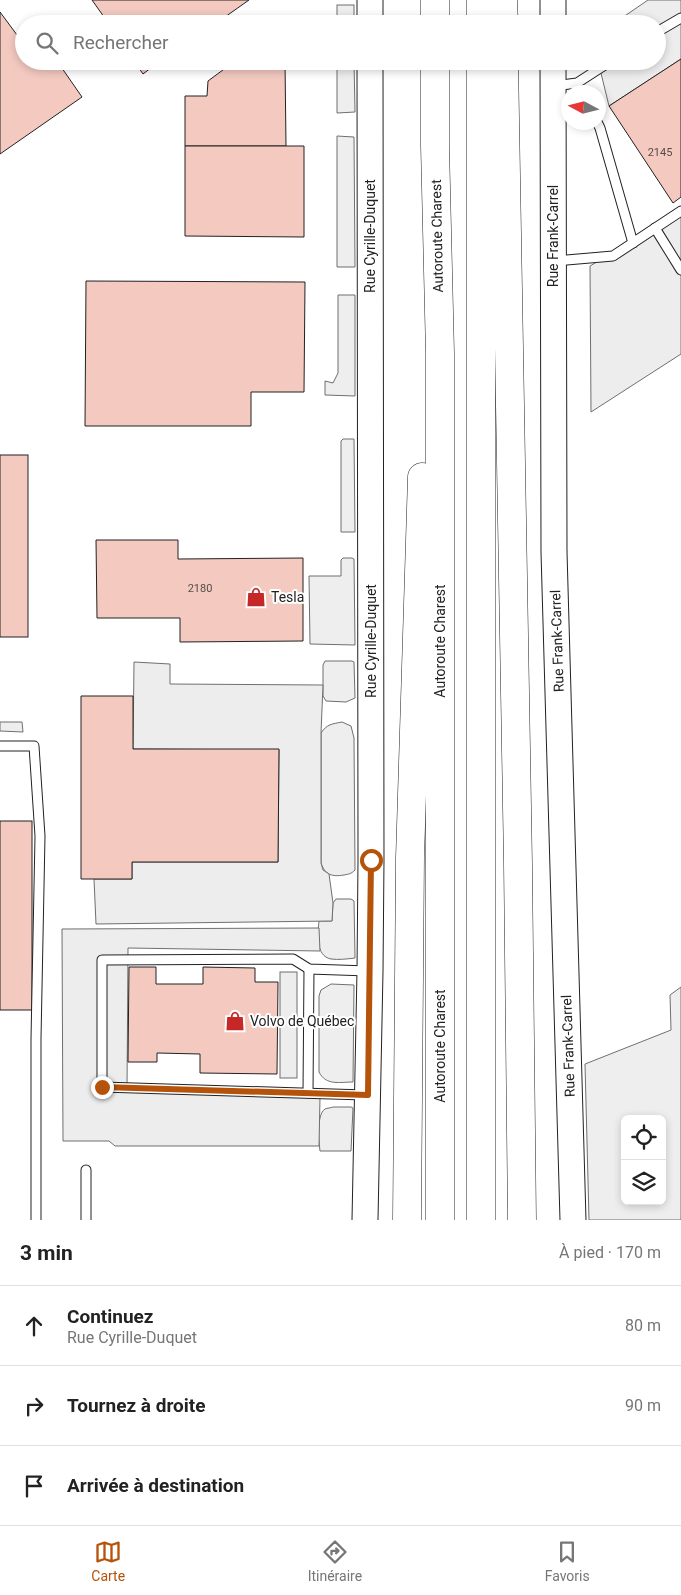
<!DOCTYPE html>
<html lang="fr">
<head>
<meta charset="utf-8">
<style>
	:root { --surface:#fff; --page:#f6f6f6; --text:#222; --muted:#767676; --line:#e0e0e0; --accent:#b45309 }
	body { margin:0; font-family:Roboto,sans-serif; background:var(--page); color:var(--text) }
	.controls { position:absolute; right:15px; bottom:15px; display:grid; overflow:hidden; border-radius:8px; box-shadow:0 2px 8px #0003 }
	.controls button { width:45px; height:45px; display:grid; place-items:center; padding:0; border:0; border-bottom:1px solid var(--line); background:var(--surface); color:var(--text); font:25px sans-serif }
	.compass { position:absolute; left:561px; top:85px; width:45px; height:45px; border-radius:50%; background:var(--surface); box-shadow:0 2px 8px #0003; rotate:277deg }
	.stop { position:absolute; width:15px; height:15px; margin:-11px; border:4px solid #b45309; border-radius:50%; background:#fff }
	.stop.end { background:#b45309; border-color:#fff; box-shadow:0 1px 5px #0008 }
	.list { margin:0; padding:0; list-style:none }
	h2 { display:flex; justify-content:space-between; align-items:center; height:65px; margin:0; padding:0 20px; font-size:21px }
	h2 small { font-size:16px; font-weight:400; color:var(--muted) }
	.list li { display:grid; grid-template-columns:32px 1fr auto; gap:15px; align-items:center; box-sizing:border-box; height:80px; padding:0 20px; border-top:1px solid var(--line) }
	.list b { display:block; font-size:19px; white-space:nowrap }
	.list p { margin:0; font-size:16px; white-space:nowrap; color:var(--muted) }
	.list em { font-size:16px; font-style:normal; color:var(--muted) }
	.icon { flex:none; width:28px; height:28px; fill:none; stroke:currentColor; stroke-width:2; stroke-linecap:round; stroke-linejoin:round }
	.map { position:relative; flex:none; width:681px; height:1220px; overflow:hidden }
	.search { position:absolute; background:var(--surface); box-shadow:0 2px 8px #0003; left:15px; right:15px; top:15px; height:55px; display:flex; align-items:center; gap:12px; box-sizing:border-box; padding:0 18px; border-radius:28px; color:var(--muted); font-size:19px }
	.sheet { height:305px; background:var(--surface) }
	nav { display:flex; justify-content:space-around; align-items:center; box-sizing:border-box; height:70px; border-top:1px solid var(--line); background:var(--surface); font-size:14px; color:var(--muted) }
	nav a { display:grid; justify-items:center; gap:2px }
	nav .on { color:var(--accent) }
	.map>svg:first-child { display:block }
	.green { fill:#eee; stroke:#6f6f6f; fill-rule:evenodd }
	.parking { fill:#ededed; stroke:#6f6f6f }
	.building { fill:#f3c9c0; stroke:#222 }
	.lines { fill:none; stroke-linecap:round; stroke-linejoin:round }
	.lane-casing { stroke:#222; stroke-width:11 }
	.secondary-casing { stroke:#222; stroke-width:27 }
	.highway-casing { stroke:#222; stroke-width:29 }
	.lane { stroke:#fff; stroke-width:9 }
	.secondary { stroke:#fff; stroke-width:25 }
	.highway { stroke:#fff; stroke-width:28 }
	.route { stroke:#b45309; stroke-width:6 }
	.labels { text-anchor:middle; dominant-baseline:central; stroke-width:4; stroke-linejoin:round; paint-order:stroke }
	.number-label { font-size:11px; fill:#564c4a }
	.street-label { font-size:14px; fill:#222; stroke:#fff }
	.poi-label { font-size:14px; fill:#222; stroke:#fff; text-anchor:start }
</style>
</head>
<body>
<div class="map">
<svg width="681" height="1220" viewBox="0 0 681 1220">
	<rect width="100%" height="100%" fill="#fff"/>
	<!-- green -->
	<g class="green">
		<rect x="337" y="5" width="17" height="19"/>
		<path d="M 337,61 L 354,61 L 355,112 L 337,113 Z"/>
		<path d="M 337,136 L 354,137 L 355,267 L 337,267 Z"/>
		<path d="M 338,295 L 355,295 L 355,396 L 325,395 L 325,381 L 333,383 L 338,373 Z"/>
		<path d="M 343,439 L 354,439 L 355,532 L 341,532 L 341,441 Z"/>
		<path d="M 343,558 L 352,558 L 354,559 L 355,645 L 310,644 L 309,576 L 341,576 L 341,560 Z"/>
		<path d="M 325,661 L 352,661 L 354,662 L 355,698 L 346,702 L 326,701 L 323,696 L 323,665 Z"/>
		<path d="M 0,722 L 22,722 L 23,732 L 0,731 Z"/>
		<path d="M 342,722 L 351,726 L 354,738 L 355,870 C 351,874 349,874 344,875 C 332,877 325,875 321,863 L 321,733 C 327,724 332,724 342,722 Z"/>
		<path d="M 336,899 L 351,899 L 354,901 L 355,958 C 347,959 338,960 331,959 C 315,956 318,933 319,921 L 332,921 L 333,903 Z"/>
		<path d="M 331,984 L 354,985 L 353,1082 C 340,1082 326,1086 319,1072 L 319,996 L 321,990 Z"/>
		<path d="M 681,987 L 681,1220 L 589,1220 L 585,1064 L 671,1030 L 670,995 ZM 625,1119 L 662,1119 L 662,1201 L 625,1201 Z"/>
		<path d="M 333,1107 L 351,1107 L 353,1108 L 351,1151 L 320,1151 C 319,1142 316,1115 325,1109 C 327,1108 331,1108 333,1107 Z"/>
	</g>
	<!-- parking -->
	<g class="parking">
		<path d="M 648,0 L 681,0 L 681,59 L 609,106 L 598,61 L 657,61 L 657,24 L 613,24 Z"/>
		<path d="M 681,211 L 681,354 L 591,412 L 590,266 Z"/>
		<path d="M 134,662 L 170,664 L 170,684 L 323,685 L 321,733 L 321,863 L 323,870 L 329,874 L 333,903 L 332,921 L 96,924 L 94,879 L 132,879 L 132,862 L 278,862 L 279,750 L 133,749 Z"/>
		<path d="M 319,928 L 320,951 L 128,948 L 127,1091 L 320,1097 L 319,1146 L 115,1146 L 109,1141 L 63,1141 L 62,929 Z"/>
		<rect x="280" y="972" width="17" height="106"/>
	</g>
	<!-- building -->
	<g class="building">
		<path d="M 92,0 L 249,0 L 215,24 L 109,24 Z"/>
		<path d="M 0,12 L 20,39 L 24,36 L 24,61 L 57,61 L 82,97 L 0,154 Z"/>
		<path d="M 681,59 L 681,197 L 673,203 L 609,106 Z"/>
		<path d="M 134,61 L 160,61 L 143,74 Z"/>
		<path d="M 235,61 L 285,61 L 286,146 L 185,146 L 185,96 L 207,96 L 208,81 Z"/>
		<path d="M 185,146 L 304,146 L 304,237 L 185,236 Z"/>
		<path d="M 86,281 L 305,282 L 304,392 L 251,392 L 251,426 L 85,426 Z"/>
		<rect x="0" y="455" width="28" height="182"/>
		<path d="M 96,540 L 178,540 L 178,559 L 303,558 L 303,641 L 180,642 L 180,618 L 97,618 Z"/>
		<path d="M 81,696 L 133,696 L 133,749 L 279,749 L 278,862 L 132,862 L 132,879 L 81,879 Z"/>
		<rect x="0" y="821" width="32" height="189"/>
		<path d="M 129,967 L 156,967 L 156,984 L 203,984 L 203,967 L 255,968 L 255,982 L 278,982 L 277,1074 L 200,1073 L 200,1054 L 157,1053 L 157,1062 L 128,1062 Z"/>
	</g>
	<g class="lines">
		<defs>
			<g id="lane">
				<path d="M 657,32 L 681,18"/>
				<path d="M 554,86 L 577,83 L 611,61"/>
				<path d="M 597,122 L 600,128 L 633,243"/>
				<path d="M 655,228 L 681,270"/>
				<path d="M 555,261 L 613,256 L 681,211"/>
				<path d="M 0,746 L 34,746 L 40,836 L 36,1039 L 36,1220"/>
				<path d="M 308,1093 L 309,969"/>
				<path d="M 365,1095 L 102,1087 L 102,960 L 293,959 L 309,969 L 368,971"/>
				<path d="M 86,1170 L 86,1220"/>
			</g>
			<g id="secondary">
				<path d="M 370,0 L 370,24"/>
				<path d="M 553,0 L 553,24"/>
				<path d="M 553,61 L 554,552 L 573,1220"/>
				<path d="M 365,1220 L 370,971 L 371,860 L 370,61"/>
			</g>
			<g id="highway">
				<path d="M 435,0 L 435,24"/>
				<path d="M 481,0 L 481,24"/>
				<path d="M 503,0 L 504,24"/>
				<path d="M 435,61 L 435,146 L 440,353 L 440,1220"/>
				<path d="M 481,61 L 481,1220"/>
				<path d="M 504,61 L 518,864 L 522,1220"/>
				<path d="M 407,1220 L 410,858 L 422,477"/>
			</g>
		</defs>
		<!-- lane casing -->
		<use href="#lane" class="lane-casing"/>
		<!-- secondary casing -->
		<use href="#secondary" class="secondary-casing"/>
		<!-- highway casing -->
		<use href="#highway" class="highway-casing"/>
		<!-- lane -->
		<use href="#lane" class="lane"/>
		<!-- secondary -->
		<use href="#secondary" class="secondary"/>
		<!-- highway -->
		<use href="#highway" class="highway"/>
	</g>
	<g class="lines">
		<!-- route -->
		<path class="route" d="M 102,1087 L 368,1095 L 371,860"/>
	</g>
	<!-- icons -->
	<defs>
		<symbol id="shop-bare" viewBox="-9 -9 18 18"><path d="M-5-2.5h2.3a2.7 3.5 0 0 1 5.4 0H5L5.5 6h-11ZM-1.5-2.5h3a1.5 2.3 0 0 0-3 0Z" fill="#c62828" stroke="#fff" stroke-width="2.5" paint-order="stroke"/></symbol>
	</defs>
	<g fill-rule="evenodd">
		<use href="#shop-bare" x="242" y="583" width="28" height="28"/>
		<use href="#shop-bare" x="221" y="1007" width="28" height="28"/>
	</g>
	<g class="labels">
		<!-- number labels -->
		<g class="number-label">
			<text x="660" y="152">2145</text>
			<text x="200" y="588">2180</text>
		</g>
		<!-- street labels -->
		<g class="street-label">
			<text transform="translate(370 236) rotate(-90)">Rue Cyrille-Duquet</text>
			<text transform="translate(437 236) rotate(-91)">Autoroute Charest</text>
			<text transform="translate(553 236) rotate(-90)">Rue Frank-Carrel</text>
			<text transform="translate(371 641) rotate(-90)">Rue Cyrille-Duquet</text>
			<text transform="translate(440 641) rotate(-90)">Autoroute Charest</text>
			<text transform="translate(557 641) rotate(-92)">Rue Frank-Carrel</text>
			<text transform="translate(440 1046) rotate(-90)">Autoroute Charest</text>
			<text transform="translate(568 1046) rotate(-92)">Rue Frank-Carrel</text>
		</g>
		<!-- poi labels -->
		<g class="poi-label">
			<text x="271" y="597">Tesla</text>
			<text x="250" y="1021">Volvo de Québec</text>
		</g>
	</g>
</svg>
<div class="controls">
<button><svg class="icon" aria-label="locate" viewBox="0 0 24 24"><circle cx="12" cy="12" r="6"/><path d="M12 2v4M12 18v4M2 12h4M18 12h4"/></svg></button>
<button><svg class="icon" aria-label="layers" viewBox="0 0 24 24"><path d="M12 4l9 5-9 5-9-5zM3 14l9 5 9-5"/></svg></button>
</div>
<svg class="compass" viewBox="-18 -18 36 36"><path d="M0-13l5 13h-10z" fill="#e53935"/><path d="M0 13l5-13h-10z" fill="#767676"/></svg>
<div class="stop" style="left:371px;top:860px"></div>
<div class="stop end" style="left:102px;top:1087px"></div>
<div class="search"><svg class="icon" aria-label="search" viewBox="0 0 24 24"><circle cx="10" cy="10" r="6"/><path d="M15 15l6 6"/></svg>Rechercher</div>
</div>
<section class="sheet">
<h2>3 min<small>À pied · 170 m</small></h2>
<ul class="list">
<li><svg class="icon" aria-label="ahead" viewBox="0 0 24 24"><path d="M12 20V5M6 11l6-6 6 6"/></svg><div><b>Continuez</b><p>Rue Cyrille-Duquet</p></div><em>80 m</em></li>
<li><svg class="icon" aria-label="right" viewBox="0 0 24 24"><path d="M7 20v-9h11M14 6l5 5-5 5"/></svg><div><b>Tournez à droite</b></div><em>90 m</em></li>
<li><svg class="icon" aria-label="arrive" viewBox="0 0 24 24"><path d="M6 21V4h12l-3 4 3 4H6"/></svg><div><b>Arrivée à destination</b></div></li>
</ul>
</section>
<nav>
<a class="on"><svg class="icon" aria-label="map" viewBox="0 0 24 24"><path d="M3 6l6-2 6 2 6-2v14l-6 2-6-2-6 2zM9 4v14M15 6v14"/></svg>Carte</a>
<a><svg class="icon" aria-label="directions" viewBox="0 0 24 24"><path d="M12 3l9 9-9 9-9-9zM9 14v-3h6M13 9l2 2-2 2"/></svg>Itinéraire</a>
<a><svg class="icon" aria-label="saved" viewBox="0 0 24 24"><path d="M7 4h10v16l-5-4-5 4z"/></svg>Favoris</a>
</nav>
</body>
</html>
